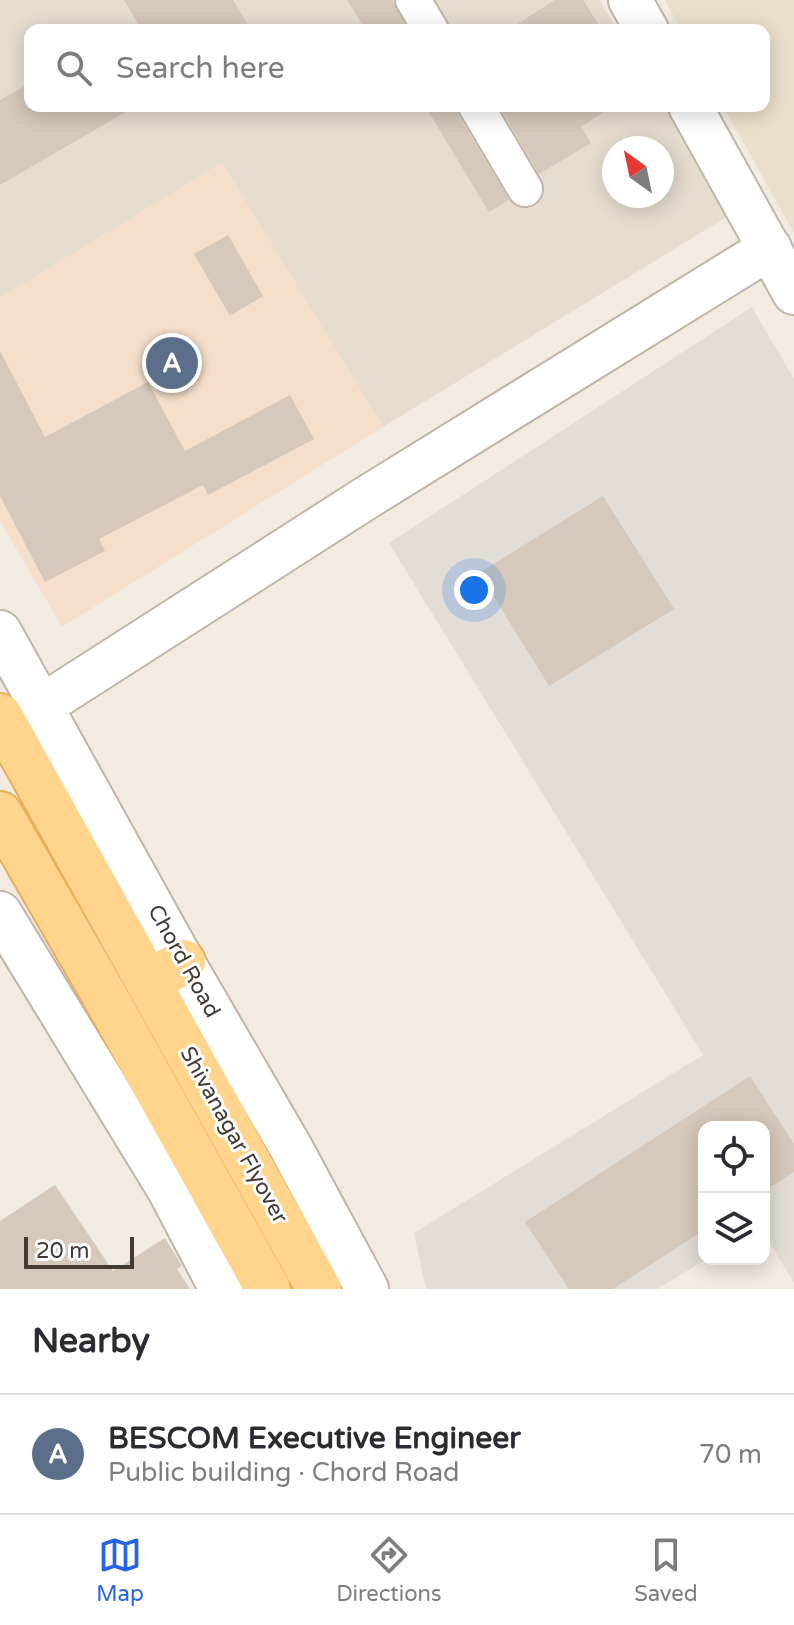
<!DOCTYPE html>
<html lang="en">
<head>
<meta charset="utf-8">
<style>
	:root { --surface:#fff; --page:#f2f2f3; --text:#2b2b33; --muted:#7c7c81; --line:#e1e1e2; --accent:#2563eb }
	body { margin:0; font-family:"Varela Round",sans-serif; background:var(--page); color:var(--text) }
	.controls { position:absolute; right:24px; bottom:24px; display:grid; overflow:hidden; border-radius:16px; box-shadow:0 4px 20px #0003 }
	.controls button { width:72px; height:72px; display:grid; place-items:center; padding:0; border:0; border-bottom:2px solid var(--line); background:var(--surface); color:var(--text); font:40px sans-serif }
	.compass { position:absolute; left:602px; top:136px; width:72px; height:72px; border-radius:50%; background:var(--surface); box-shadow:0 4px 20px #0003; rotate:327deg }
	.scale { position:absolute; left:24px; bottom:20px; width:110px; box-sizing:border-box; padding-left:8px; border:4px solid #433b32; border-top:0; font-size:22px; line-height:28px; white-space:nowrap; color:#433b32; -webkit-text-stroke:6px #fff; paint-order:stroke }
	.you { position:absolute; left:474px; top:590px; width:28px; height:28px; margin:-20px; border:6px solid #fff; border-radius:50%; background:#1a73e8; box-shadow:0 0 0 12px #1a73e833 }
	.badge { display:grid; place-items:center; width:52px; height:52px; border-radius:50%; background:var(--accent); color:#fff; font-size:26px; font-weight:700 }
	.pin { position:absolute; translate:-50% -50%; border:4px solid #fff; box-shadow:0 2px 8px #0006 }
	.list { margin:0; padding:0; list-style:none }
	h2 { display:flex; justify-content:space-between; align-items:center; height:104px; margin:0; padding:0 32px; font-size:34px }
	h2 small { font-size:26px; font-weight:400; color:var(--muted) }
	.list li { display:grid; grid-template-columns:52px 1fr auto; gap:24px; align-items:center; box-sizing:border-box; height:120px; padding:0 32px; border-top:2px solid var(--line) }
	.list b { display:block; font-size:30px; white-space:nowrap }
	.list p { margin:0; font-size:26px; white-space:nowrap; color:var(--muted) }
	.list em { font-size:26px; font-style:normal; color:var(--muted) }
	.icon { flex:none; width:44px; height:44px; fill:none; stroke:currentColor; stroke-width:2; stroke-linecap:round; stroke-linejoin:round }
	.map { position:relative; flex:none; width:794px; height:1289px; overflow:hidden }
	.search { position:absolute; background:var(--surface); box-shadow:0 4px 20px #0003; left:24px; right:24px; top:24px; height:88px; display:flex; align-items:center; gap:20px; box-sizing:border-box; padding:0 28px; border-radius:16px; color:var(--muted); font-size:30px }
	.sheet { height:224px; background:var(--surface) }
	nav { display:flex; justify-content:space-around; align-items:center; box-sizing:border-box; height:112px; border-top:2px solid var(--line); background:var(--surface); font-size:22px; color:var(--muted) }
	nav a { display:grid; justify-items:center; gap:4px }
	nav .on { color:var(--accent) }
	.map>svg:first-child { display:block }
	.residential { fill:#e6ddcf; fill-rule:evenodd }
	.commercial { fill:#f5dfcb }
	.industrial { fill:#e3ddd7 }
	.education { fill:#ebdfcb }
	.building { fill:#d6c8ba }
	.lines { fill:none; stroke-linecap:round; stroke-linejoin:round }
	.minor-casing { stroke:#c0b5a7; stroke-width:38 }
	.tertiary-casing { stroke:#c0b5a7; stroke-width:46 }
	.primary-casing { stroke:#e6af5b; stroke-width:48 }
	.minor { stroke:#fff; stroke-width:34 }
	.tertiary { stroke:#fff; stroke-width:42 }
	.primary { stroke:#ffd48d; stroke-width:44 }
	.labels { text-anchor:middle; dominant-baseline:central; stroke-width:6; stroke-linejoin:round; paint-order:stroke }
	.street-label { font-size:22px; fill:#433b32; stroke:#fff }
</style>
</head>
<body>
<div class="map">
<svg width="794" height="1289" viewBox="0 0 794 1289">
	<rect width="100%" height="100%" fill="#f1ebe2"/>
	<!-- residential -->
	<path class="residential" d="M 0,0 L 599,0 L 617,30 L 30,30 L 30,106 L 663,106 L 730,215 L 383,427 L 222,163 L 0,298 ZM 614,148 L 662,148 L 662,196 L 614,196 Z"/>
	<!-- commercial -->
	<path class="commercial" d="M 222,163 L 383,427 L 62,627 L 0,521 L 0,298 Z"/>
	<!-- industrial -->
	<path class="industrial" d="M 752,307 L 794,379 L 794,1283 L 764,1233 L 764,1127 L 704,1127 L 704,1259 L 707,1259 L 657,1289 L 426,1289 L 414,1233 L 703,1055 L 389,543 Z"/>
	<!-- education -->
	<path class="education" d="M 665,0 L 794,0 L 794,233 L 723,106 L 764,106 L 764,30 L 681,30 Z"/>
	<!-- building -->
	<g class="building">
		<path d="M 124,0 L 233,0 L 251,30 L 142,30 Z"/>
		<path d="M 347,0 L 392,0 L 408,30 L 366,30 Z"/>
		<path d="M 555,0 L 583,0 L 602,30 L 508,30 Z"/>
		<path d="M 30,83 L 30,106 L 136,106 L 0,185 L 0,100 Z"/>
		<path d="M 425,106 L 456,106 L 459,116 L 509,200 L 489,212 Z"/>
		<path d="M 499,106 L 613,106 L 581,127 L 591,143 L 539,174 Z"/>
		<path d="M 228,235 L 263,296 L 230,316 L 194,254 Z"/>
		<path d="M 0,351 L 45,437 L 148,382 L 185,451 L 290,395 L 314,439 L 208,495 L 203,485 L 99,539 L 105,551 L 45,582 L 0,496 Z"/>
		<path d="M 603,496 L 674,609 L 549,686 L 479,573 Z"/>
		<path d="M 750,1076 L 794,1144 L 794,1172 L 764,1191 L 764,1127 L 704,1127 L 704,1230 L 613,1289 L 569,1289 L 525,1222 Z"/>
		<path d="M 55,1185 L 113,1271 L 165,1238 L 182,1266 L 177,1269 L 190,1289 L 0,1289 L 0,1221 Z"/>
	</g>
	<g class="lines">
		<defs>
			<g id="minor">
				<path d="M 413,0 L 431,30"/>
				<path d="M 476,106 L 525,189"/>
			</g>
			<g id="tertiary">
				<path d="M 630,0 L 647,30"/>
				<path d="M 690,106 L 794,293"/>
				<path d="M 0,632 L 183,962 L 290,1146 L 367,1289"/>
				<path d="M 43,705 L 366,498 L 770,248"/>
				<path d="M 0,913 L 169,1190 L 221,1289"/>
			</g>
			<g id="primary">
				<path d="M 0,716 L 319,1289"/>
				<path d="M 0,814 L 110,1005 L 268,1289"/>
				<path d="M 149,982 L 183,962"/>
			</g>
		</defs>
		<!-- minor casing -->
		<use href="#minor" class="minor-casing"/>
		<!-- tertiary casing -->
		<use href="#tertiary" class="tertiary-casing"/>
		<!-- primary casing -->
		<use href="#primary" class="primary-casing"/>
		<!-- minor -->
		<use href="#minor" class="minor"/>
		<!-- tertiary -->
		<use href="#tertiary" class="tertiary"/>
		<!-- primary -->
		<use href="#primary" class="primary"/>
	</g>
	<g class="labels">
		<!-- street labels -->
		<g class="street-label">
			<text transform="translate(184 961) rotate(61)">Chord Road</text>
			<text transform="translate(234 1135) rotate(61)">Shivanagar Flyover</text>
		</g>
	</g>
</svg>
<div class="controls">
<button><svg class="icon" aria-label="locate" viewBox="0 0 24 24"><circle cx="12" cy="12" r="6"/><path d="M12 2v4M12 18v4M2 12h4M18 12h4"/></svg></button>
<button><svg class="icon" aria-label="layers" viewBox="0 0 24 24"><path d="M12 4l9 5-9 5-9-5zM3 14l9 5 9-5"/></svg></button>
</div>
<svg class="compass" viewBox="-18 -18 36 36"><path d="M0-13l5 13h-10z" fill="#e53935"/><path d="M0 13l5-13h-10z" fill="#7c7c81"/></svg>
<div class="scale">20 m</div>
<div class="you"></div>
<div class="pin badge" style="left:172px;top:363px;background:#5c6f8a">A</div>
<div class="search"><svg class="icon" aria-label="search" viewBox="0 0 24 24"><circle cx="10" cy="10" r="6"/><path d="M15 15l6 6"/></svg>Search here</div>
</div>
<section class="sheet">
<h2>Nearby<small></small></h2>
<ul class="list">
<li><span class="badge" style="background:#5c6f8a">A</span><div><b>BESCOM Executive Engineer</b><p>Public building · Chord Road</p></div><em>70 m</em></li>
</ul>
</section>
<nav>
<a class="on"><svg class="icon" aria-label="map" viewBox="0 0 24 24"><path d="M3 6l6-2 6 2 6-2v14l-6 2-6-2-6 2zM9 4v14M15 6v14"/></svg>Map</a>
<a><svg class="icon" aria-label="directions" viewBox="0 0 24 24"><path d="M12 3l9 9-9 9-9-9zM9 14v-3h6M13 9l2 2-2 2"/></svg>Directions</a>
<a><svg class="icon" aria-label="saved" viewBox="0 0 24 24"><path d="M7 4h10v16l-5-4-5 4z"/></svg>Saved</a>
</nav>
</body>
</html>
